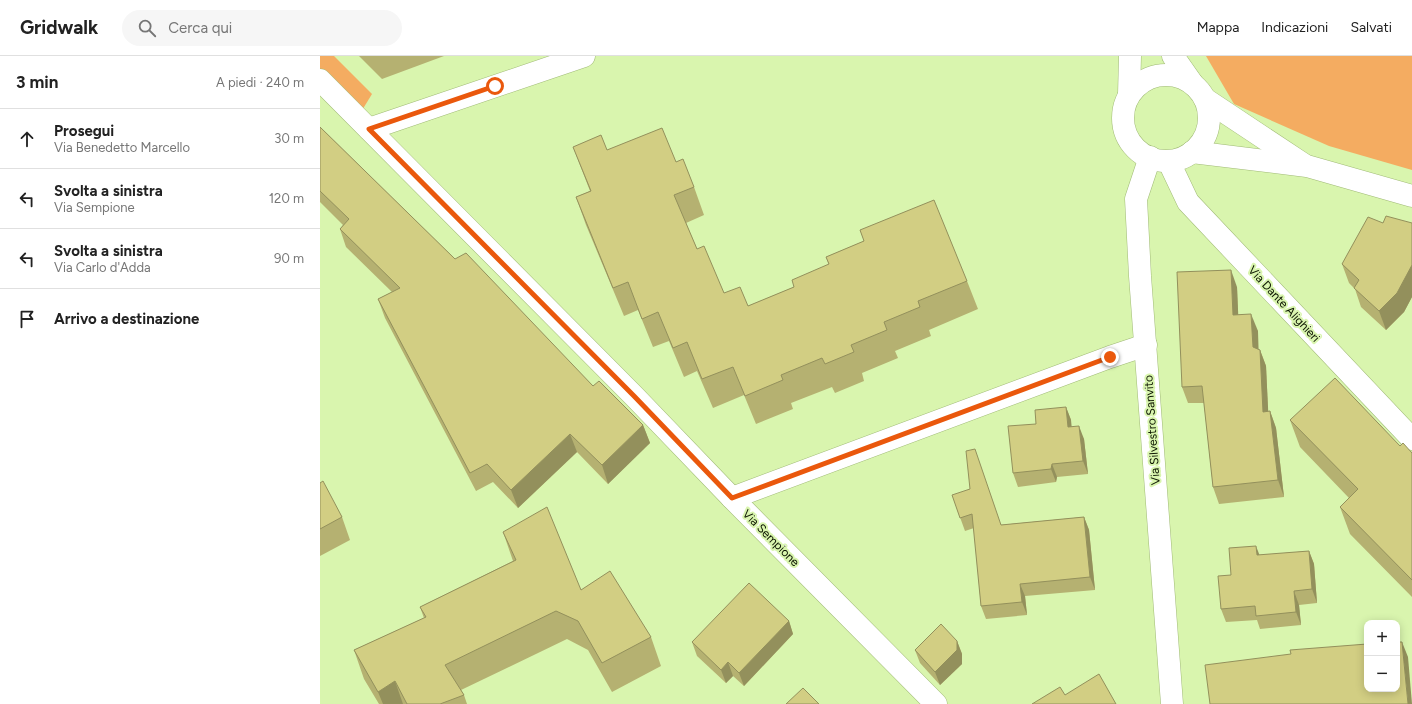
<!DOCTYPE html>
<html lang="it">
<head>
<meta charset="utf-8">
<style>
	:root { --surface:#fff; --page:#f6f6f6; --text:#222; --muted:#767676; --line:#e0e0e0 }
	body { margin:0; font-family:Figtree,sans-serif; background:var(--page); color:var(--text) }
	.controls { position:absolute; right:12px; bottom:12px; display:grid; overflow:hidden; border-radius:8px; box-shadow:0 2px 10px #0003 }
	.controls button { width:36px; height:36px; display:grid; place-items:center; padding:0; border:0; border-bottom:1px solid var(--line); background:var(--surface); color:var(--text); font:20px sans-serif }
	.stop { position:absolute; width:12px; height:12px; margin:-9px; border:3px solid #ea580c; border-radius:50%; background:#fff }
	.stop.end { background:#ea580c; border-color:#fff; box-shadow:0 1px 4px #0008 }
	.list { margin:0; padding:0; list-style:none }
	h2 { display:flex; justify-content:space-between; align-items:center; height:52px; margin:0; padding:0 16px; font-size:17px }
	h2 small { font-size:13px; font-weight:400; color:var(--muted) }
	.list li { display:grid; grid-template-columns:26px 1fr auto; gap:12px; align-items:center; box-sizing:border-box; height:60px; padding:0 16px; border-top:1px solid var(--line) }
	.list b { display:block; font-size:15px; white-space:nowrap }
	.list p { margin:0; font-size:13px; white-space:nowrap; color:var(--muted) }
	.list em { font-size:13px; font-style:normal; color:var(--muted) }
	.icon { flex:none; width:22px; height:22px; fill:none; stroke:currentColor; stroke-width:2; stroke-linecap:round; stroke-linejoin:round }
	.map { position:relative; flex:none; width:1092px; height:648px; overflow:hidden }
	header { display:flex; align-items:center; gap:24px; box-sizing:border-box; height:56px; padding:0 20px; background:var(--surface); border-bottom:1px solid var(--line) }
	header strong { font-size:19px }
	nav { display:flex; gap:22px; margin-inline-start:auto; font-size:14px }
	.search { width:280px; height:36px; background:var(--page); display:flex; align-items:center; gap:10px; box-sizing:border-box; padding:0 14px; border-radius:22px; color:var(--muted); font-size:15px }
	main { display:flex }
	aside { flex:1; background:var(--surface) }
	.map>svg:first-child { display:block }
	.green { fill:#f4ac61 }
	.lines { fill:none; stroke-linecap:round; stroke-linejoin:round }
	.minor-casing { stroke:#a0ba76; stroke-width:23 }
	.tertiary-casing { stroke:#a0ba76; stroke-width:23 }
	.primary-casing { stroke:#a0ba76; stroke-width:23 }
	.minor { stroke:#fff; stroke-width:22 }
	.tertiary { stroke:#fff; stroke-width:22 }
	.primary { stroke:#fff; stroke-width:22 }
	.wall { fill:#b5b171 }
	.shaded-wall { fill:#93905c }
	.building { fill:#d2ce83; stroke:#93905c }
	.route { stroke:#ea580c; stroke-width:5 }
	.labels { text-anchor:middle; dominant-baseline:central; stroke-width:4; stroke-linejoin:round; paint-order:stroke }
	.street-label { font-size:12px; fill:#0c1500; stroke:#d9f5ae }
</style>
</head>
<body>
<header>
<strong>Gridwalk</strong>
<div class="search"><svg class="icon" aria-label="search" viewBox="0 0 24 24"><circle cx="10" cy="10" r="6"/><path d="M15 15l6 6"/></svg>Cerca qui</div>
<nav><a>Mappa</a><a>Indicazioni</a><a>Salvati</a></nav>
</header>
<main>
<aside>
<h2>3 min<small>A piedi · 240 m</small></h2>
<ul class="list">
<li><svg class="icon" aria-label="ahead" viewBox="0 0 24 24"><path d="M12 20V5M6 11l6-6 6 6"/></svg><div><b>Prosegui</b><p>Via Benedetto Marcello</p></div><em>30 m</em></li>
<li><svg class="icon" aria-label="left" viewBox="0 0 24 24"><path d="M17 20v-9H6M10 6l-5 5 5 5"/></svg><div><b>Svolta a sinistra</b><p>Via Sempione</p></div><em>120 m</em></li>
<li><svg class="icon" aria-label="left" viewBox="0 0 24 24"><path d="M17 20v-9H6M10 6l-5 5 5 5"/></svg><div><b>Svolta a sinistra</b><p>Via Carlo d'Adda</p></div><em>90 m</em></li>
<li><svg class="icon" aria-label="arrive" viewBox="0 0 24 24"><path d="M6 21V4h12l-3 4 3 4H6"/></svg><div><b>Arrivo a destinazione</b></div></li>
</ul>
</aside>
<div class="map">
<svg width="1092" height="648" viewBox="0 0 1092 648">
	<rect width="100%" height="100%" fill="#d9f5ae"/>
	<!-- green -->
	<g class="green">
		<path d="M 0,0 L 14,0 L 52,38 L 41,56 L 0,14 Z"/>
		<path d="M 886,0 L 1092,0 L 1092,114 L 1009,90 L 914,48 Z"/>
	</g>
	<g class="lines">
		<defs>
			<g id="minor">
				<path d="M 0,24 L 314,340 L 412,442 L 616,648"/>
				<path d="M 49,73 L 264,0"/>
				<path d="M 849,106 L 868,146 L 1092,383"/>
				<path d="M 412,442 L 790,301 L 826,289"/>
			</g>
			<g id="tertiary">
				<path d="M 885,43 L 983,108"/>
				<path d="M 872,96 L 987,110 L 1092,140"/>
			</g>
			<g id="primary">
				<path d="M 853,0 L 872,27"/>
				<circle cx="846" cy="62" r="43"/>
				<path d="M 809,39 L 810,0"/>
				<path d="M 830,101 L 816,143 L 820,220 L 852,648"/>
			</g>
		</defs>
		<!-- minor casing -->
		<use href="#minor" class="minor-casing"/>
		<!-- tertiary casing -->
		<use href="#tertiary" class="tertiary-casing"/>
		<!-- primary casing -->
		<use href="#primary" class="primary-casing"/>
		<!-- minor -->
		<use href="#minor" class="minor"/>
		<!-- tertiary -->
		<use href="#tertiary" class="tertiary"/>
		<!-- primary -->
		<use href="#primary" class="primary"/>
	</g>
	<!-- wall -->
	<g class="wall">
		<path d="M 39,0 L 124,0 L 62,23 Z"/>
		<path d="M 0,71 L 135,203 L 273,330 L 323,369 L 330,387 L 288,428 L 257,396 L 198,452 L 173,426 L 156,435 L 65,262 L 58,243 L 72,236 L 26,191 L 20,173 L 23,169 L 0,146 Z"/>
		<path d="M 253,91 L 287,94 L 356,106 L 374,131 L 384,159 L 366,167 L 377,193 L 404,237 L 428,250 L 474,231 L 509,209 L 506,201 L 544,185 L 540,174 L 647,225 L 658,253 L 609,274 L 611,280 L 575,295 L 578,302 L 542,317 L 544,325 L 515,337 L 512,331 L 471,347 L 473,353 L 436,368 L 424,339 L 393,352 L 377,315 L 364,321 L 349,285 L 333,291 L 318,254 L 304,260 L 266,169 L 256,141 L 270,135 Z"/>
		<path d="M 1063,167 L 1092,167 L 1092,241 L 1084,256 L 1066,274 L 1041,251 L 1035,233 L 1029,227 L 1022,208 Z"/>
		<path d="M 917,231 L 918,259 L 938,275 L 938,293 L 940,294 L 946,310 L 948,355 L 950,355 L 956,372 L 964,441 L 899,448 L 893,431 L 884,347 L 868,347 L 862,331 Z"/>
		<path d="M 746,351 L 751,364 L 751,371 L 764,383 L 768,418 L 737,421 L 736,426 L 698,431 L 693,417 L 716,368 Z"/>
		<path d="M 970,364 L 1080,390 L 1092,397 L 1092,541 L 1030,478 L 1020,451 L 1029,442 L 980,391 Z"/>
		<path d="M 0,427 L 22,461 L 30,484 L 0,500 Z"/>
		<path d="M 632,439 L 681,469 L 764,461 L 769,474 L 775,534 L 705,540 L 707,559 L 666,563 L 661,550 L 654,472 L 645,475 Z"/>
		<path d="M 183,476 L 261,534 L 331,581 L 341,610 L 292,636 L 268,594 L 247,583 L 141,634 L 144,639 L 147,648 L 59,648 L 44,623 L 34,594 L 104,562 L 100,551 L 193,505 Z"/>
		<path d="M 989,495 L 994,508 L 997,547 L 979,549 L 981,569 L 940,573 L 937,564 L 906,566 L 901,553 L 911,519 L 940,499 Z"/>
		<path d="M 469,565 L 473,578 L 424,630 L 413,620 L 406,627 L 377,600 L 372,586 Z"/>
		<path d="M 637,585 L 642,598 L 642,608 L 620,629 L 600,607 L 595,594 Z"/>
	</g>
	<!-- shaded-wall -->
	<g class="shaded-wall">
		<path d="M 1092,209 L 1092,241 L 1084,256 L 1066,274 L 1059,255 Z"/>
		<path d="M 911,214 L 917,231 L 919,276 L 913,259 Z"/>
		<path d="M 931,258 L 938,275 L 939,308 L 933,291 Z"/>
		<path d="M 940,294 L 946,310 L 949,372 L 943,356 Z"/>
		<path d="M 746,351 L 751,364 L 753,385 L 748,371 Z"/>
		<path d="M 950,355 L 956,372 L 964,441 L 958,424 Z"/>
		<path d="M 323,369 L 330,387 L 288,428 L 282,409 Z"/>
		<path d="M 759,370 L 764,383 L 768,418 L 763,405 Z"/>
		<path d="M 250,378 L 257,396 L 198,452 L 191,434 Z"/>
		<path d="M 732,408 L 737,421 L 736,426 L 731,413 Z"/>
		<path d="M 764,461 L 769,474 L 775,534 L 770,521 Z"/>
		<path d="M 936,490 L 941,503 L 937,499 Z"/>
		<path d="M 989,495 L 994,508 L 997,547 L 992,533 Z"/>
		<path d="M 700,528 L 705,540 L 707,559 L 702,546 Z"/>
		<path d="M 974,535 L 979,549 L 981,569 L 976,556 Z"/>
		<path d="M 469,565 L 473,578 L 424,630 L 419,617 Z"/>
		<path d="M 637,585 L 642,598 L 642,608 L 620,629 L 615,616 Z"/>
		<path d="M 1082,586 L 1088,601 L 1092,648 L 1088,648 Z"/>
		<path d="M 408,606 L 413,620 L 406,627 L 401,614 Z"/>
		<path d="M 75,625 L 83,648 L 63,648 L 58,636 Z"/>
	</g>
	<!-- building -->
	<g class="building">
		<path d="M 0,71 L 135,203 L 146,197 L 273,330 L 279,325 L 323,369 L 282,409 L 250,378 L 191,434 L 167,408 L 150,417 L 58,243 L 80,232 L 20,173 L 29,163 L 0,135 Z"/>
		<path d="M 342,72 L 356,106 L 363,103 L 374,131 L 354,139 L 377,193 L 384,190 L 404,237 L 420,231 L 428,250 L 474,231 L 472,224 L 509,208 L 506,201 L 544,185 L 540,174 L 614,144 L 647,225 L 598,245 L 600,251 L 564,266 L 567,274 L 531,289 L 534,296 L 505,308 L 502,302 L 461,319 L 463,324 L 425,340 L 413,311 L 382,323 L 367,286 L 353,292 L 338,256 L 322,263 L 308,226 L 293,232 L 256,141 L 271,135 L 253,91 L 281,79 L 287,94 Z"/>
		<path d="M 1066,160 L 1092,167 L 1092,209 L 1077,237 L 1059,255 L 1034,232 L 1039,224 L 1022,208 L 1048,161 L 1063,167 Z"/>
		<path d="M 911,214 L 913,259 L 931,258 L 933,291 L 940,294 L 943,356 L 950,355 L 958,424 L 893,431 L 882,330 L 862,331 L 857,216 Z"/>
		<path d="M 1015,322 L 1080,390 L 1083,387 L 1092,397 L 1092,524 L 1020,451 L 1038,433 L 970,364 Z"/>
		<path d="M 746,351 L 748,371 L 759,370 L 763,405 L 732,408 L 731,413 L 693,417 L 688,370 L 716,368 L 715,354 Z"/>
		<path d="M 655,393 L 681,469 L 764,461 L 770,521 L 700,528 L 702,546 L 661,550 L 652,458 L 640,462 L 632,439 L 650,433 L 646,395 Z"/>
		<path d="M 3,425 L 22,461 L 0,473 L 0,427 Z"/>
		<path d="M 227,451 L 261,534 L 290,515 L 331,581 L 282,607 L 258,565 L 236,555 L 125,609 L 144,639 L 120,648 L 87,648 L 75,625 L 58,636 L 34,594 L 106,561 L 100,551 L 196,504 L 183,476 Z"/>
		<path d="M 936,490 L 937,499 L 989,495 L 992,533 L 974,535 L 976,556 L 936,560 L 935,550 L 901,553 L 898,520 L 911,519 L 909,492 Z"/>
		<path d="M 429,527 L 469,565 L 419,617 L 408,606 L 401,614 L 372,586 Z"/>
		<path d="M 621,568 L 637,585 L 637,594 L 615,616 L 595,594 Z"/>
		<path d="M 1077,586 L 1082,586 L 1088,648 L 890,648 L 885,609 L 971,598 L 970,594 L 1047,588 L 1047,633 L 1077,633 Z"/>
		<path d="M 779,618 L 796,648 L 712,648 L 740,631 L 745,639 Z"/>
		<path d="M 483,632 L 499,648 L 466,648 Z"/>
	</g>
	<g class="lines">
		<!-- route -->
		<path class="route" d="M 175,30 L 49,73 L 314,340 L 412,442 L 790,301"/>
	</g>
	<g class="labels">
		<!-- street labels -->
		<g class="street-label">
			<text transform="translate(964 248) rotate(47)">Via Dante Alighieri</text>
			<text transform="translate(832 374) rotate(-94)">Via Silvestro Sanvito</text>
			<text transform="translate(451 482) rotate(45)">Via Sempione</text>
		</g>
	</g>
</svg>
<div class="controls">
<button>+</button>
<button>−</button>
</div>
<div class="stop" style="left:175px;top:30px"></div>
<div class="stop end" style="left:790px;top:301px"></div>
</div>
</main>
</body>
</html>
